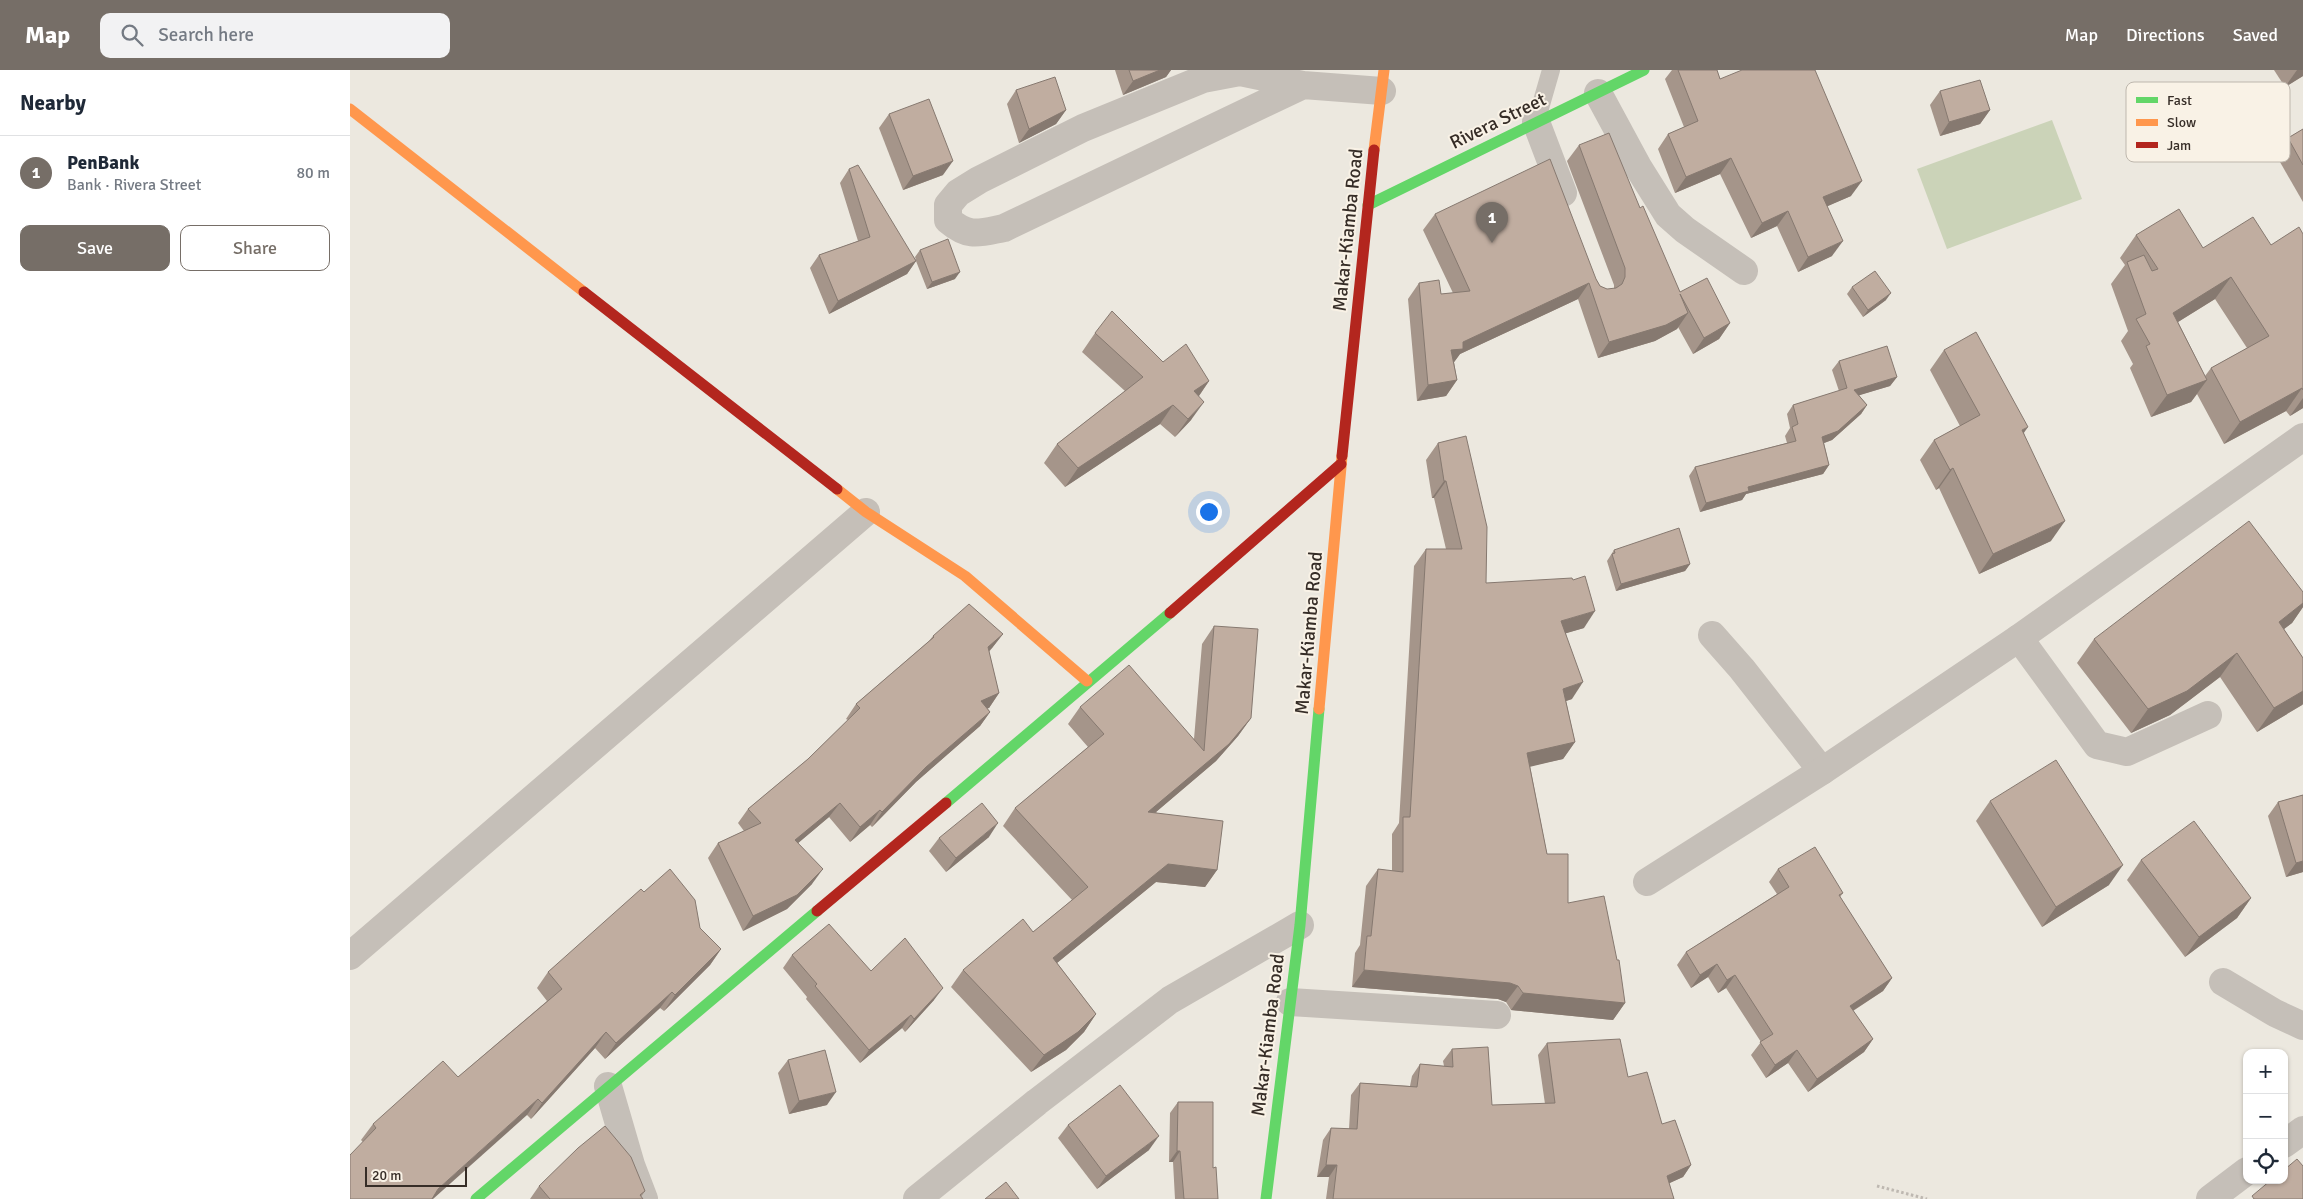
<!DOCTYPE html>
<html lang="en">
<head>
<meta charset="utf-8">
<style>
	:root { --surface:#fff; --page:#f2f2f3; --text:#1f2937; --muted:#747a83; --line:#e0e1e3; --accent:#766e67 }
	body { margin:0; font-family:Signika,sans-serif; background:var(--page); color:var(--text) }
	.controls { position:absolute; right:15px; bottom:15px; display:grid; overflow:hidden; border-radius:10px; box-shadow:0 1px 4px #0004 }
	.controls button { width:45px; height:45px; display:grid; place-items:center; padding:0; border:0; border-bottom:1px solid var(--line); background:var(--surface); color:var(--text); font:25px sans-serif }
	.scale { position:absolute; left:15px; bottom:12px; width:102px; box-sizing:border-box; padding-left:5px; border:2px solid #362d27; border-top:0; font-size:14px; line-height:18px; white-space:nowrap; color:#362d27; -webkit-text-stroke:4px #f9f2e6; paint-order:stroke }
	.you { position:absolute; left:858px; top:441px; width:18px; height:18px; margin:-12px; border:4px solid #fff; border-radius:50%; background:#1a73e8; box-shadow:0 0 0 8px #1a73e833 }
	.badge { display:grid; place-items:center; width:32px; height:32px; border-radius:50%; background:var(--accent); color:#fff; font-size:16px; font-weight:700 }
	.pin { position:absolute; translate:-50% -41px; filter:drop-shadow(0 1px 2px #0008) }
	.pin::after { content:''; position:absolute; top:26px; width:18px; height:15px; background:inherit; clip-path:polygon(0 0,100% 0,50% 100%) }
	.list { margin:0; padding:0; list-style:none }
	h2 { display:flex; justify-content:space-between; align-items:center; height:65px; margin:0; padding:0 20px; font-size:21px }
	h2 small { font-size:16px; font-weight:400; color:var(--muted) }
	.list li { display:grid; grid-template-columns:32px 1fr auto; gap:15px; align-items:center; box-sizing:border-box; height:75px; padding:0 20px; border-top:1px solid var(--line) }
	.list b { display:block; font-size:19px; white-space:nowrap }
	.list p { margin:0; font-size:16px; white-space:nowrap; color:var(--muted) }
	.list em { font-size:16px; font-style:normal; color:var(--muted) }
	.actions { display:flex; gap:10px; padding:15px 20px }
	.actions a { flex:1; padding:11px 0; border:1px solid var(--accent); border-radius:10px; text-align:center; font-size:18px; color:var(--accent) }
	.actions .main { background:var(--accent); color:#fff }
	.icon { flex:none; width:28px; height:28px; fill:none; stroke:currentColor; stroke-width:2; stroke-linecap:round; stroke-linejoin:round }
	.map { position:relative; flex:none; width:1953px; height:1129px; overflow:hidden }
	header { display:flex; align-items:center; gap:30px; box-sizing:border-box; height:70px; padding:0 25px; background:var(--accent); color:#fff }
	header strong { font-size:24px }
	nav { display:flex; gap:28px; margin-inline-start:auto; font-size:18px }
	.search { width:350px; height:45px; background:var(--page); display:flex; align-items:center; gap:12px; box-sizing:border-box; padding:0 18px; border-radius:10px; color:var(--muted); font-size:19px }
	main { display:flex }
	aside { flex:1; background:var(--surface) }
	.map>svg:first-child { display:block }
	.green { fill:#cbd3b8 }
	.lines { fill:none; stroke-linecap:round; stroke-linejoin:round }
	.path { stroke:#beb8b1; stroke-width:3; stroke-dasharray:2.5 2.5; stroke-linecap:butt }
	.lane { stroke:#c5bfb8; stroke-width:18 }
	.street { stroke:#c5bfb8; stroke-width:28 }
	.fast { stroke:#63d668; stroke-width:11 }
	.slow { stroke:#ff974d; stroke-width:11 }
	.jam { stroke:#b3261e; stroke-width:11 }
	.wall { fill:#a5958a; fill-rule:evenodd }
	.shaded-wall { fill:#867970 }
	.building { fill:#c0ada0; stroke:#867970 }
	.labels { text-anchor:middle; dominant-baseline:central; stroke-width:4; stroke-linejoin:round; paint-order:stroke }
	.street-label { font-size:19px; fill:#362d27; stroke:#f9f2e6 }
	.key { fill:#f9f2e6; stroke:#beb7ad; stroke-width:1 }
	.key-label { font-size:14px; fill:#362d27 }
</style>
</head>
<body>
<header>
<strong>Map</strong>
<div class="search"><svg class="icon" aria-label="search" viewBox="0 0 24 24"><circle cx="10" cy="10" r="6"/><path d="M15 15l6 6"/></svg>Search here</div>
<nav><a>Map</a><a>Directions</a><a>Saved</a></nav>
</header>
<main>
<aside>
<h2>Nearby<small></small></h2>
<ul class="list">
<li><span class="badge">1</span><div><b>PenBank</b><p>Bank · Rivera Street</p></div><em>80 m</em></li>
</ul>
<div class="actions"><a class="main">Save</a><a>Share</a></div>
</aside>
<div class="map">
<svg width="1953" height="1129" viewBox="0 0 1953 1129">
	<rect width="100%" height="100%" fill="#ece8df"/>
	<!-- green -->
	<path class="green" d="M 1702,50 L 1732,129 L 1597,179 L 1567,99 Z"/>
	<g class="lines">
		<!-- path -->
		<path class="path" d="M 1527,1116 L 1577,1129"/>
		<!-- lane -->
		<path class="lane" d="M 1186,52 L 1201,0"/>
		<!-- street -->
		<g class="street">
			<path d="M 953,15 L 890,2 L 853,9 L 733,58 L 629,110 L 608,123 L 598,135 L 598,150 C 619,168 629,163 654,158 L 953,15 L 1032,21"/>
			<path d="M 1248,23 L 1288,97 L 1318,145 L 1335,160 L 1394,201"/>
			<path d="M 1186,52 L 1213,123"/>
			<path d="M 1362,565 L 1392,599 L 1472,701"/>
			<path d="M 1669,568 L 1747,675 L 1777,682 L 1858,645"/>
			<path d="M 1297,812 L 1472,701 L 1669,568 L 1953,367"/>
			<path d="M 0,886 L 516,442"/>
			<path d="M 1873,912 L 1925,943 L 1953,956"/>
			<path d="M 940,932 L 1147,945"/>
			<path d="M 258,1016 L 281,1095 L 294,1129"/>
			<path d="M 1934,1074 L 1953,1060"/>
			<path d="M 567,1129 L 687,1032 L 820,930 L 950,855"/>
			<path d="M 1860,1129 L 1897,1101"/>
		</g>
		<!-- fast -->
		<g class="fast">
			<path d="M 1018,135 L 1294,0"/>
			<path d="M 596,733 L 820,543"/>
			<path d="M 126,1129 L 467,841"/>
			<path d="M 916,1129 L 950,855 L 969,639"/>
		</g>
		<!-- slow -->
		<g class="slow">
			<path d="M 0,39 L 234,222"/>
			<path d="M 1024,80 L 1034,0"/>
			<path d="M 487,419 L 516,442 L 615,506 L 737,611"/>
			<path d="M 969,639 L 992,386"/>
		</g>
		<!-- jam -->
		<g class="jam">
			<path d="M 234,222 L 487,419"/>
			<path d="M 992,386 L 1024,80"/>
			<path d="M 820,543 L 991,394"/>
			<path d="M 467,841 L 596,733"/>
		</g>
	</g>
	<!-- wall -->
	<g class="wall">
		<path d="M 765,0 L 821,0 L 816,7 L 773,25 Z"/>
		<path d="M 1322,0 L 1367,0 L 1370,9 L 1501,126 L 1477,136 L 1482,186 L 1448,202 L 1427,156 L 1401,168 L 1370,104 L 1325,123 L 1308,79 L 1318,64 L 1334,57 L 1315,9 Z"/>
		<path d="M 1924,0 L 1953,0 L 1953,6 L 1935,17 Z"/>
		<path d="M 666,20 L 716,40 L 706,54 L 669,73 L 657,34 Z"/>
		<path d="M 1590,21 L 1640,40 L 1630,54 L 1590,66 L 1580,35 Z"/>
		<path d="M 539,44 L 593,105 L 553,120 L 529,58 Z"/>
		<path d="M 1953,59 L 1953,132 L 1926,85 L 1938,68 Z"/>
		<path d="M 1229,75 L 1290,138 L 1330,222 L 1380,253 L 1369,269 L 1343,284 L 1328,257 L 1327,259 L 1305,271 L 1248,288 L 1228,229 L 1110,284 L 1104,292 L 1107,310 L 1096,326 L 1067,331 L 1058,229 L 1069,213 L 1091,224 L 1103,223 L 1073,160 L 1085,144 L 1246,209 L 1250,216 L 1257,219 L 1264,219 L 1264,215 L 1217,91 Z"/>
		<path d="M 499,99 L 566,190 L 565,187 L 570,180 L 605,209 L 577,219 L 566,191 L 557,204 L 479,244 L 460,198 L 469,185 L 508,171 L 490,113 Z"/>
		<path d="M 1953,164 L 1953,338 L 1940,346 L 1936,341 L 1874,374 L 1847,324 L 1841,332 L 1801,347 L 1780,298 L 1783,294 L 1771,271 L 1778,261 L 1761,214 L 1775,195 L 1770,188 L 1786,165 L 1853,178 L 1921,175 ZM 1865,229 L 1897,278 L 1861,298 L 1855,306 L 1828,252 Z"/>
		<path d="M 1502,217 L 1536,230 L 1513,247 L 1497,224 Z"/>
		<path d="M 745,263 L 859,311 L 849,326 L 841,350 L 825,367 L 810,354 L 715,417 L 694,393 L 707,374 L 775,321 L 732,282 Z"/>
		<path d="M 1594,280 L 1674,363 L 1701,471 L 1629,504 L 1589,418 L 1586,420 L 1570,390 L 1584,370 L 1610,356 L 1580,300 Z"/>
		<path d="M 1489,291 L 1547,307 L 1540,316 L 1509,325 L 1517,335 L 1511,344 L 1482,370 L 1474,373 L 1479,395 L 1473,404 L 1396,424 L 1392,430 L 1350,442 L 1339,406 L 1345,397 L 1437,373 L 1435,366 L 1440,358 L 1437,344 L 1443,335 L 1489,321 L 1482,300 Z"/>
		<path d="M 1088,373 L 1136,513 L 1234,558 L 1216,563 L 1222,629 L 1216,631 L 1225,672 L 1213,689 L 1180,696 L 1197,784 L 1218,833 L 1275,933 L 1263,950 L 1161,940 L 1156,932 L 1148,929 L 1002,917 L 1005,883 L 1010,875 L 1016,816 L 1028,799 L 1042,801 L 1042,764 L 1049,753 L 1064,496 L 1076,479 L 1096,479 L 1084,428 L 1082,428 L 1076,390 Z"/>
		<path d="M 1264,480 L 1340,494 L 1335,501 L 1266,521 L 1257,491 Z"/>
		<path d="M 1953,522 L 1953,537 L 1942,553 L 1934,559 L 1953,588 L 1953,634 L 1952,635 L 1907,662 L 1870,607 L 1820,645 L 1781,663 L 1727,593 L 1744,569 Z"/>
		<path d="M 864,556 L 901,648 L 888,666 L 866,691 L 806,742 L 867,800 L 855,817 L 806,812 L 707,893 L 746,944 L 734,962 L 716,980 L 681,1002 L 601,917 L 613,900 L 683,862 L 722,830 L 653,756 L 665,738 L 738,677 L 718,654 L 730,637 L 844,669 L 852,574 Z"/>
		<path d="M 653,564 L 642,578 L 639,582 L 649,623 L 639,638 L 637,638 L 640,642 L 630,656 L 566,712 L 522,757 L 520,755 L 500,772 L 479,747 L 448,773 L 462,814 L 437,839 L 393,861 L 358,788 L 368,773 L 394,761 L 388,753 L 398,739 L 458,689 L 498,650 L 496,649 L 506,634 L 579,571 L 583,566 Z"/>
		<path d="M 1953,725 L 1953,802 L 1936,807 L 1918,746 L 1928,732 Z"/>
		<path d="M 1640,731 L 1759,815 L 1692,857 L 1626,751 Z"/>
		<path d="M 639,767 L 596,802 L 579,781 L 589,768 Z"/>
		<path d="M 1791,790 L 1901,828 L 1887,848 L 1835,887 L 1777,810 Z"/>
		<path d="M 1428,799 L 1493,823 L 1490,827 L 1542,908 L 1533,921 L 1503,941 L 1523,969 L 1514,982 L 1458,1022 L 1438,993 L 1416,1008 L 1401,985 L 1411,972 L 1376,918 L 1368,923 L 1358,907 L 1341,918 L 1327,895 L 1336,882 L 1427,824 L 1419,812 Z"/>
		<path d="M 294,822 L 350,858 L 371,879 L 360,895 L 314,941 L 310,938 L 255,989 L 245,978 L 181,1049 L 177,1045 L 13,1072 L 11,1070 L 23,1054 L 108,1007 L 197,931 L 187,918 L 198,902 Z"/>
		<path d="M 442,885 L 521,901 L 584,930 L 555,962 L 552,958 L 510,993 L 456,929 L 457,927 L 433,898 Z"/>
		<path d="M 1197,973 L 1278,1007 L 1341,1095 L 1333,1107 L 1319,1113 L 1324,1129 L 976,1129 L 979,1107 L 967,1107 L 973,1070 L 981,1058 L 999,1059 L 1001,1025 L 1010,1013 L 1060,1016 L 1062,1006 L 1070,994 L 1094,996 L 1093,991 L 1102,979 L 1142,1035 L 1195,1034 L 1188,985 Z"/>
		<path d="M 438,990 L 477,1035 L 439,1044 L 428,1003 Z"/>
		<path d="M 828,1032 L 863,1098 L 868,1129 L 825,1129 L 823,1092 L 819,1092 L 820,1043 Z"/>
		<path d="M 718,1055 L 799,1080 L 747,1119 L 708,1068 Z"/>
		<path d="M 189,1116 L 295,1121 L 291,1127 L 293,1129 L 180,1129 Z"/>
	</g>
	<!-- shaded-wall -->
	<g class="shaded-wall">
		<path d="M 810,0 L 821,0 L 816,7 L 773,25 L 783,11 Z"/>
		<path d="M 1947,0 L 1953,0 L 1953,6 L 1935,17 Z"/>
		<path d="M 716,40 L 706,54 L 669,73 L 679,59 Z"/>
		<path d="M 1640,40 L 1630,54 L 1590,66 L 1599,52 Z"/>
		<path d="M 1381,88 L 1370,104 L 1325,123 L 1336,107 Z"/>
		<path d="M 603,91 L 593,105 L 553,120 L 563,106 Z"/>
		<path d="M 1512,111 L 1501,126 L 1462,143 L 1473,127 Z"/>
		<path d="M 1438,141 L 1427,156 L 1401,168 L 1412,153 Z"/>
		<path d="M 1493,171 L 1482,186 L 1448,202 L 1458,187 Z"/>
		<path d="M 566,191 L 557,204 L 479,244 L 488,231 Z"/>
		<path d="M 610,202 L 605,209 L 577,219 L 582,212 Z"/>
		<path d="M 1881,207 L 1865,229 L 1807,265 L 1823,243 Z"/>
		<path d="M 1239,213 L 1228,229 L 1110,284 L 1102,295 L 1101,280 L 1113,272 Z"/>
		<path d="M 1541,223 L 1536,230 L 1513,247 L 1518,240 Z"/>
		<path d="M 1338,243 L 1327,259 L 1305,271 L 1248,288 L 1259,272 Z"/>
		<path d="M 1380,253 L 1369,269 L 1343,284 L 1354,268 Z"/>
		<path d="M 1547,307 L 1540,316 L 1497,329 L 1504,320 Z"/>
		<path d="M 1107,310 L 1096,326 L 1067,331 L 1078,315 Z"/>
		<path d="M 1857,310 L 1841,332 L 1801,347 L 1817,325 Z"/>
		<path d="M 859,311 L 846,330 L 844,321 Z"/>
		<path d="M 1952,318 L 1936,341 L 1874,374 L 1890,352 Z"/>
		<path d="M 1953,328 L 1953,338 L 1940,346 Z"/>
		<path d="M 854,332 L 841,350 L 825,367 L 838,349 Z"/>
		<path d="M 823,335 L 810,354 L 715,417 L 728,398 Z"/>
		<path d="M 1517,335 L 1511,344 L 1482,370 L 1466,376 L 1472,367 Z"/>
		<path d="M 1678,357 L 1664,377 L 1672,360 Z"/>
		<path d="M 1479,395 L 1473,404 L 1396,424 L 1392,430 L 1350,442 L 1356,433 L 1398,417 Z"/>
		<path d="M 1603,398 L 1589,418 L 1586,420 L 1600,400 Z"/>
		<path d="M 1094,411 L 1096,411 L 1084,428 L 1082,428 Z"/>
		<path d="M 1715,451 L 1701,471 L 1629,504 L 1643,484 Z"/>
		<path d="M 1340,494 L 1335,501 L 1266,521 L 1271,514 Z"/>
		<path d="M 1953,533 L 1953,537 L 1942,553 L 1912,576 L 1929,552 Z"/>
		<path d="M 1245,541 L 1234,558 L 1200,568 L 1211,551 Z"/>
		<path d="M 653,564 L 642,578 L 627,592 L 638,577 Z"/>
		<path d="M 1887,583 L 1870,607 L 1820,645 L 1781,663 L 1798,639 Z"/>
		<path d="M 1233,612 L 1222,629 L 1201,636 L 1213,619 Z"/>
		<path d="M 1953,621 L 1953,634 L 1952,635 L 1907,662 L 1924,638 Z"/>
		<path d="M 649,623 L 639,638 L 620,645 L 631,631 Z"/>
		<path d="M 640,642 L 630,656 L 566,712 L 522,757 L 532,742 L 576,697 Z"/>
		<path d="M 901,648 L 888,666 L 866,691 L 786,759 L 798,742 Z"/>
		<path d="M 1225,672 L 1213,689 L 1166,700 L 1177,683 Z"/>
		<path d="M 490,733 L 479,747 L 434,785 L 445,770 Z"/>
		<path d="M 530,740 L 520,755 L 500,772 L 510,757 Z"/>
		<path d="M 648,753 L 639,767 L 596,802 L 606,788 Z"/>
		<path d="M 1953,791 L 1953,802 L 1936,807 L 1946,793 Z"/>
		<path d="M 818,794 L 867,800 L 855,817 L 806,812 L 691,906 L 703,888 Z"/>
		<path d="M 1773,795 L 1759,815 L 1692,857 L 1706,837 Z"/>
		<path d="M 473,799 L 462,814 L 437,839 L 393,861 L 403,846 Z"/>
		<path d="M 1901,828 L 1887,848 L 1835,887 L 1849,867 Z"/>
		<path d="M 371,879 L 360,895 L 314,941 L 325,925 Z"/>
		<path d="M 1367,894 L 1358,907 L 1341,918 L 1350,905 Z"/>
		<path d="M 1014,900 L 1160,913 L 1168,916 L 1156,932 L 1148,929 L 1002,917 Z"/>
		<path d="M 1385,905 L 1376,918 L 1368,923 L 1377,910 Z"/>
		<path d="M 1542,908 L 1533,921 L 1490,949 L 1500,936 Z"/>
		<path d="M 593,918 L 584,930 L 555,962 L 564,949 Z"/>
		<path d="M 322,922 L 310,938 L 255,989 L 266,973 Z"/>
		<path d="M 1173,923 L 1275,933 L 1263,950 L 1161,940 Z"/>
		<path d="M 746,944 L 734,962 L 716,980 L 681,1002 L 694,985 Z"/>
		<path d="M 561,945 L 552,958 L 510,993 L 519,980 Z"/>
		<path d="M 256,962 L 245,978 L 181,1049 L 192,1033 Z"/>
		<path d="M 1523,969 L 1514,982 L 1458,1022 L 1467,1009 Z"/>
		<path d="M 1447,980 L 1438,993 L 1416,1008 L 1425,995 Z"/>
		<path d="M 486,1022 L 477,1035 L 439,1044 L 449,1031 Z"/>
		<path d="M 188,1029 L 177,1045 L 83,1129 L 81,1129 L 88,1119 Z"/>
		<path d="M 809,1066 L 799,1080 L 747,1119 L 756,1106 Z"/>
		<path d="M 827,1081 L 830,1081 L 823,1092 L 819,1092 Z"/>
		<path d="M 976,1095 L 987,1095 L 979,1107 L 967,1107 Z"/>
		<path d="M 1341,1095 L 1333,1107 L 1309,1118 L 1317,1106 Z"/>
	</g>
	<!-- building -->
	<g class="building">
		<path d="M 779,0 L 810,0 L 783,11 Z"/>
		<path d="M 1328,0 L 1367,0 L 1370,9 L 1392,0 L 1465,0 L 1512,111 L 1473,127 L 1493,171 L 1458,187 L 1438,141 L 1412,153 L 1381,88 L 1336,107 L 1318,64 L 1348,51 Z"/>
		<path d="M 705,7 L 716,40 L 679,59 L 666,20 Z"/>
		<path d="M 1630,10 L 1640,40 L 1599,52 L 1590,21 Z"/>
		<path d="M 579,29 L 603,91 L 563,106 L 539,44 Z"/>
		<path d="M 1953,59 L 1953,95 L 1938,68 Z"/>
		<path d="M 1259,63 L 1290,138 L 1293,136 L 1330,222 L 1357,208 L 1380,253 L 1354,268 L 1330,224 L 1338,243 L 1316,255 L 1259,272 L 1239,213 L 1113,272 L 1113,279 L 1101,280 L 1107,310 L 1078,315 L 1069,213 L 1089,210 L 1091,224 L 1120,221 L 1085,144 L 1200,89 L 1246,209 L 1250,216 L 1257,219 L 1266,218 L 1272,214 L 1275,207 L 1275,198 L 1229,75 Z"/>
		<path d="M 508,95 L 566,191 L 488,231 L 469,185 L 520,167 L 499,99 Z"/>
		<path d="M 1829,139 L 1853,178 L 1903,147 L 1921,175 L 1949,157 L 1953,164 L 1953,320 L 1952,318 L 1890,352 L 1861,298 L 1919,266 L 1881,207 L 1823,243 L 1857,310 L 1817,325 L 1796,276 L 1800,274 L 1786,249 L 1796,244 L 1777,192 L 1794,185 L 1802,201 L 1808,199 L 1786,165 Z"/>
		<path d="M 598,169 L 610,202 L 582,212 L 570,180 Z"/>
		<path d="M 1525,201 L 1541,223 L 1518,240 L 1502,217 Z"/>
		<path d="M 762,241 L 813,292 L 836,274 L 859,311 L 844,321 L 854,332 L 838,349 L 823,335 L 728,398 L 707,374 L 793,307 L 745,263 Z"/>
		<path d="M 1626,262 L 1678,357 L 1672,360 L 1715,451 L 1643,484 L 1603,398 L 1600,400 L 1584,370 L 1630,345 L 1594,280 Z"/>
		<path d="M 1537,276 L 1547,307 L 1504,320 L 1517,335 L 1488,361 L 1472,367 L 1479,395 L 1398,417 L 1399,421 L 1356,433 L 1345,397 L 1446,371 L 1442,357 L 1448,354 L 1443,335 L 1497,318 L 1489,291 Z"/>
		<path d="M 1116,366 L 1137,457 L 1136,513 L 1222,508 L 1223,510 L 1235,506 L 1245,541 L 1211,551 L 1233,612 L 1213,619 L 1225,672 L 1177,683 L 1197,784 L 1218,784 L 1218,833 L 1254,826 L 1267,890 L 1269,890 L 1275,933 L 1173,923 L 1168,916 L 1160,913 L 1014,900 L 1017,866 L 1021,866 L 1028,799 L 1053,802 L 1053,747 L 1060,747 L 1076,479 L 1112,479 L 1096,411 L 1094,411 L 1088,373 Z"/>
		<path d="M 1899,451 L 1953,522 L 1953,533 L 1929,552 L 1953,588 L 1953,621 L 1924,638 L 1887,583 L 1837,621 L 1798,639 L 1744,569 Z"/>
		<path d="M 1329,458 L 1340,494 L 1271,514 L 1262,484 L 1265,483 L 1264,480 Z"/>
		<path d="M 619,534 L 653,564 L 638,577 L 649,623 L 631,631 L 640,642 L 576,697 L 532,742 L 530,740 L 510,757 L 490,733 L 445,770 L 473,799 L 447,825 L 403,846 L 368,773 L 411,753 L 398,739 L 458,689 L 510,638 L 506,634 L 584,567 L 583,566 Z"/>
		<path d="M 864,556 L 908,559 L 901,648 L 879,674 L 798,742 L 873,751 L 867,800 L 818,794 L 703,888 L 746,944 L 728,962 L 694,985 L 613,900 L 673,849 L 683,862 L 738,817 L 665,738 L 754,664 L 730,637 L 779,595 L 854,681 Z"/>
		<path d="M 1706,690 L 1773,795 L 1706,837 L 1640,731 Z"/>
		<path d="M 1953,725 L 1953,791 L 1946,793 L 1928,732 Z"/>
		<path d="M 632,733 L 648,753 L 606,788 L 589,768 Z"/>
		<path d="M 1844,751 L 1901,828 L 1849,867 L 1791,790 Z"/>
		<path d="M 1465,777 L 1493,823 L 1489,825 L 1542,908 L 1500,936 L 1523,969 L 1467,1009 L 1447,980 L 1425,995 L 1410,972 L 1423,964 L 1385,905 L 1377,910 L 1367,894 L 1350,905 L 1336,882 L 1439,817 L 1428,799 Z"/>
		<path d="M 320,799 L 345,830 L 350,858 L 371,879 L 325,925 L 322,922 L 266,973 L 256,962 L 192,1033 L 188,1029 L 88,1119 L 82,1129 L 0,1129 L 0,1085 L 26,1058 L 23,1054 L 93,991 L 108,1007 L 212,919 L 198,902 L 291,819 L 294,822 Z"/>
		<path d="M 479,854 L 521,901 L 555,868 L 593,918 L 564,949 L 561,945 L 519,980 L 465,916 L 467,914 L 442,885 Z"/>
		<path d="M 1270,969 L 1278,1007 L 1297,1002 L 1312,1054 L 1325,1050 L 1341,1095 L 1317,1106 L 1324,1129 L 983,1129 L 987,1095 L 976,1095 L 981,1058 L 1007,1059 L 1010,1013 L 1067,1017 L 1070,994 L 1103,997 L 1102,979 L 1138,977 L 1142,1035 L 1205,1033 L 1197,973 Z"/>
		<path d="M 475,980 L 486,1022 L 449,1031 L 438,990 Z"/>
		<path d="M 770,1015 L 809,1066 L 756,1106 L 718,1055 Z"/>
		<path d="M 828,1032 L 863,1032 L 863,1098 L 866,1097 L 868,1129 L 834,1129 L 830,1081 L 827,1081 Z"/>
		<path d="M 255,1056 L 281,1087 L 295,1121 L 290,1125 L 293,1129 L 200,1129 L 189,1116 L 228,1078 Z"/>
		<path d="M 1947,1089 L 1953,1096 L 1953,1129 L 1904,1129 L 1902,1126 L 1921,1110 L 1934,1110 L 1934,1100 Z"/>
		<path d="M 656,1112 L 669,1129 L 635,1129 Z"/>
	</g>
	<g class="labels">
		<!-- street labels -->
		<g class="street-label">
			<text transform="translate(1148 51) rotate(-26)">Rivera Street</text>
			<text transform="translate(998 160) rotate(-84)">Makar-Kiamba Road</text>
			<text transform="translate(959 563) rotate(-85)">Makar-Kiamba Road</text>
			<text transform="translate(918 965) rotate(-83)">Makar-Kiamba Road</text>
		</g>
	</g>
	<!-- legend -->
	<rect x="1776" y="12" width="164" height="80" rx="8" class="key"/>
	<rect x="1786" y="27" width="22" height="6" fill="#63d668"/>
	<rect x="1786" y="49" width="22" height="7" fill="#ff974d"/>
	<rect x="1786" y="72" width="22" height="6" fill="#b3261e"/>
	<g class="key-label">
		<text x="1817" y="35">Fast</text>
		<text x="1817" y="57">Slow</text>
		<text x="1817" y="80">Jam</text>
	</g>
</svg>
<div class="controls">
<button>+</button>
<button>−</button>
<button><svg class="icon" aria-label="locate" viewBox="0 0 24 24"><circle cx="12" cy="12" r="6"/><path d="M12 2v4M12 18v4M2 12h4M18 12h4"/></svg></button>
</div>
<div class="scale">20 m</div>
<div class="you"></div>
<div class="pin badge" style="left:1142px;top:173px">1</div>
</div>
</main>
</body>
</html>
